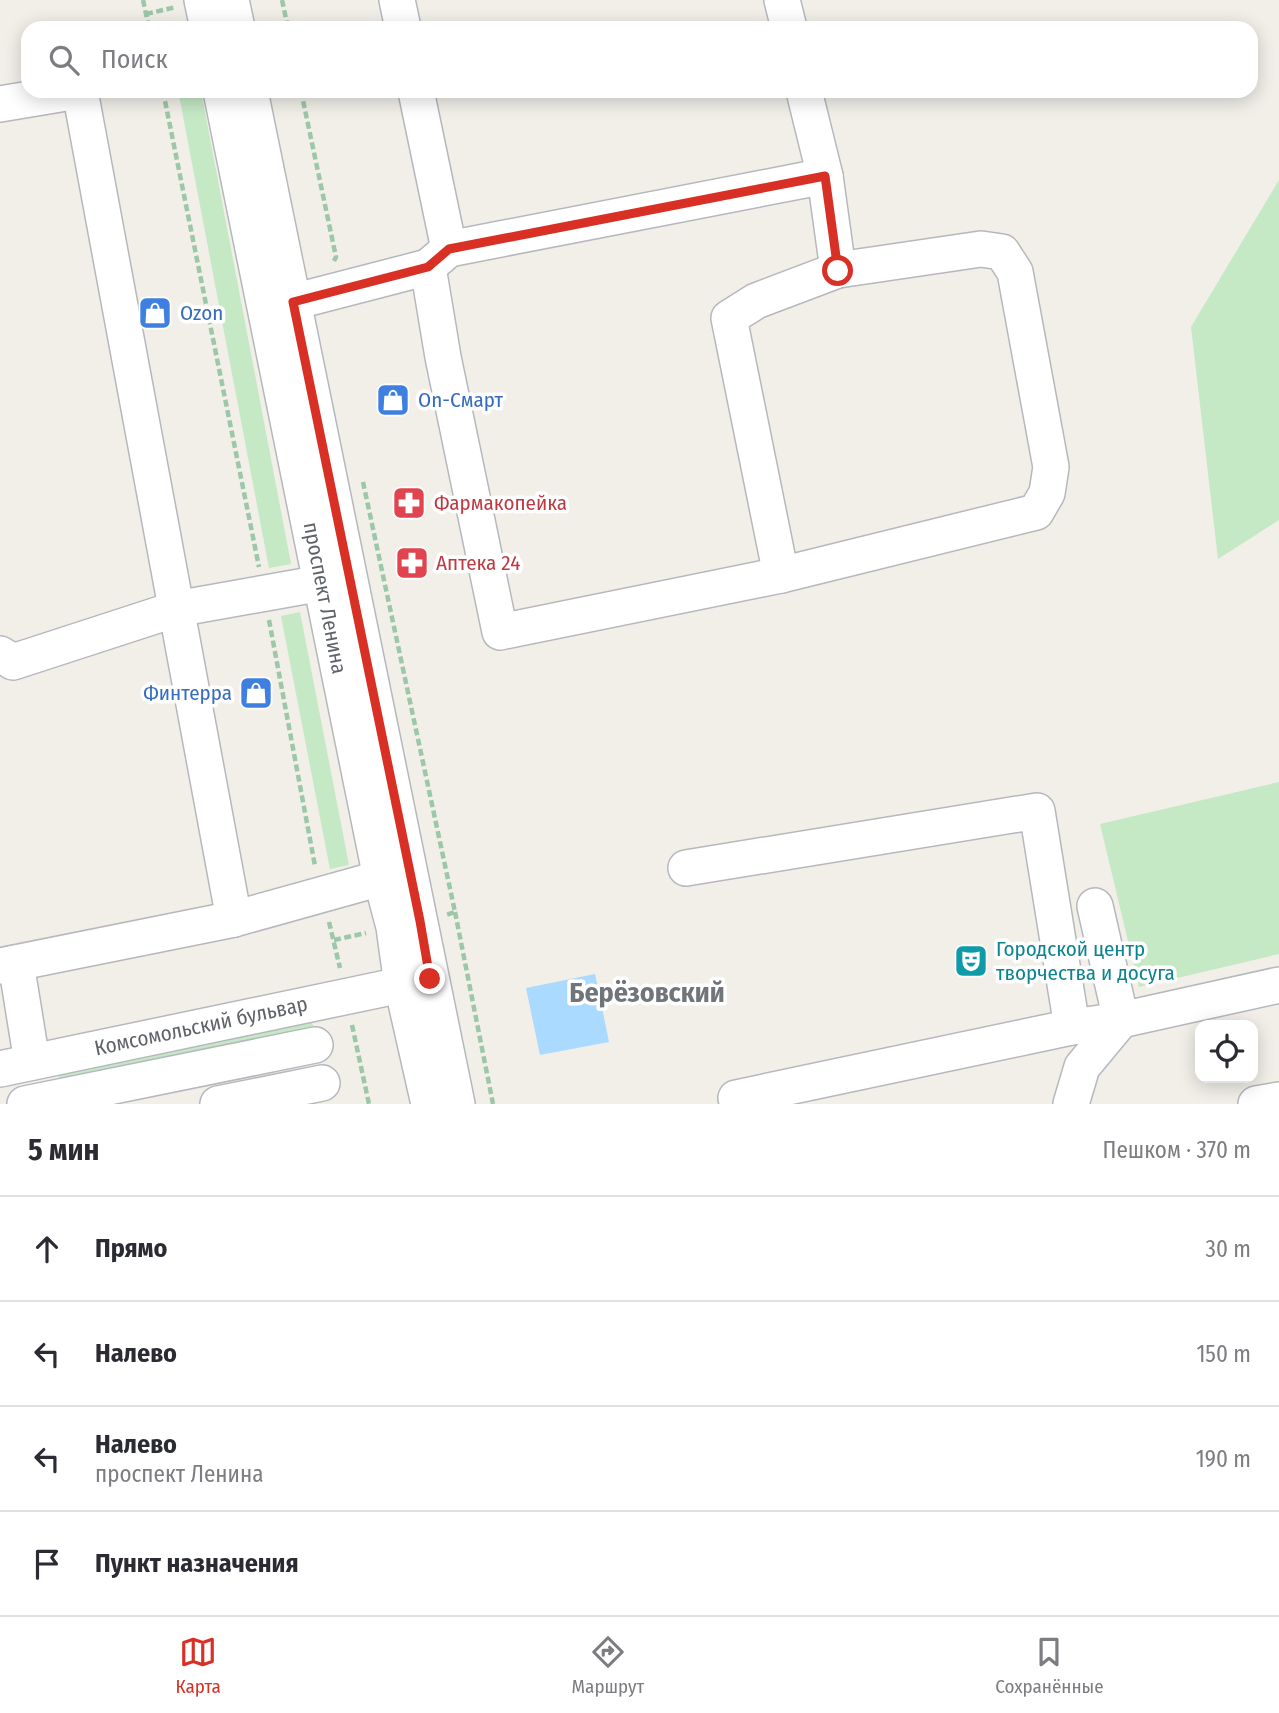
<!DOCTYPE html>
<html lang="ru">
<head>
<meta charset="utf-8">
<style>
	:root { --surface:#fff; --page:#f7f7f7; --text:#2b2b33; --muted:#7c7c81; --line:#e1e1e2; --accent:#d93025 }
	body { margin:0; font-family:"Fira Sans Condensed",sans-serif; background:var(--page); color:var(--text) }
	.controls { position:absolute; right:21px; bottom:21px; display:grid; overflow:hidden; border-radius:14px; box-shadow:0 4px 18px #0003 }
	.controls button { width:63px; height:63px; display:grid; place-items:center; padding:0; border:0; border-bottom:2px solid var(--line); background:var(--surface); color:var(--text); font:35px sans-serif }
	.stop { position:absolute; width:21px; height:21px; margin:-16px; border:5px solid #d93025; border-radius:50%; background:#fff }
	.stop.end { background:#d93025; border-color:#fff; box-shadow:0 2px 7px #0008 }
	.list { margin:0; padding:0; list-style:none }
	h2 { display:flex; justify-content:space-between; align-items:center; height:91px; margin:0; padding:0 28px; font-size:30px }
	h2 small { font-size:23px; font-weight:400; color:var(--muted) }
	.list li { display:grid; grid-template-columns:46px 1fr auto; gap:21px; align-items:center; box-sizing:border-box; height:105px; padding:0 28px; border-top:2px solid var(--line) }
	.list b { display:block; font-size:26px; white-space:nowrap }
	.list p { margin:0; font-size:23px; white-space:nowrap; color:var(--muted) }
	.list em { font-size:23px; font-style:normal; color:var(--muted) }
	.icon { flex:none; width:38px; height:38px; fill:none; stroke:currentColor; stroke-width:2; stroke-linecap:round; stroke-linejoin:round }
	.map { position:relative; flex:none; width:1279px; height:1104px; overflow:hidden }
	.search { position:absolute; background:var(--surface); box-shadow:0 4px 18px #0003; left:21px; right:21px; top:21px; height:77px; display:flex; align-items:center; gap:18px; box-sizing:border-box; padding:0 24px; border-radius:21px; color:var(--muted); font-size:26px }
	.sheet { height:511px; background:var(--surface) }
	nav { display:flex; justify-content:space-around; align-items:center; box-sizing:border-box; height:98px; border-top:2px solid var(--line); background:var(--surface); font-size:19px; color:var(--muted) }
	nav a { display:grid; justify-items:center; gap:4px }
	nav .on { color:var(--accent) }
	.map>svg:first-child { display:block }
	.green { fill:#c5e8c5 }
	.water { fill:#aadaff }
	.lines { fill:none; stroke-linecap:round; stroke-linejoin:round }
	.minor-casing { stroke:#b5b8bc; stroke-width:38 }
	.path { stroke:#9cc7a9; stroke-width:4.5; stroke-dasharray:7 3.5; stroke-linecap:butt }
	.minor { stroke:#fff; stroke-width:35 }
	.route { stroke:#d93025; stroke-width:9 }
	.labels { text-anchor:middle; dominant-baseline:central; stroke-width:7; stroke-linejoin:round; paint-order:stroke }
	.shop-label { font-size:21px; fill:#366cbe; stroke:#fff; text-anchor:start }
	.health-label { font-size:21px; fill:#be3a42; stroke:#fff; text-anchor:start }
	.street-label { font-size:21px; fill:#5f6368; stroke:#fff }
	.culture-label { font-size:21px; fill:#0d838f; stroke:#fff; text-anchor:start }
	.district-label { font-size:28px; font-weight:bold; fill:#70757a; stroke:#fff }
</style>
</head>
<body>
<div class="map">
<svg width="1279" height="1104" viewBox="0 0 1279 1104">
	<rect width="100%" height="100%" fill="#f1efe8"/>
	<!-- green -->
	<g class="green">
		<path d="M 201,91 L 291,564 L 269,568 L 179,95 Z"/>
		<path d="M 1279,180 L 1279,520 L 1218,559 L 1191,327 Z"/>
		<path d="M 300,612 L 349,865 L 330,869 L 281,616 Z"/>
		<path d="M 1279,782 L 1279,954 L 1139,987 L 1100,824 Z"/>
		<path d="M 308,1016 L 318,1034 L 61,1084 L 56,1066 Z"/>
	</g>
	<!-- water -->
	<path class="water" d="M 595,974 L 609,1042 L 540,1055 L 526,988 Z"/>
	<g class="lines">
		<defs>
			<g id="minor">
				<path d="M 202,0 L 208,28"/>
				<path d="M 231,0 L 237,28"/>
				<path d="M 397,0 L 403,28"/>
				<path d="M 782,0 L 789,28"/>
				<path d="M 80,91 L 234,919 L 381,878"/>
				<path d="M 221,91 L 381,878 L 394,927 L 402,985 L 429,1104"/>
				<path d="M 250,91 L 457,1104"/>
				<path d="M 416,91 L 449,249"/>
				<path d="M 0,104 L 78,91"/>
				<path d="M 428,267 L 449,249 L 825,176 L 804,91"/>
				<path d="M 293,302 L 428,267 L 443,357 L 500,632 L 781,575 L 729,318 L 756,301 L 838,270"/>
				<path d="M 781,575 L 1036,512 L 1047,493 L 1051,467 L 1015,272 L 1002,252 L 981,249 L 838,270 L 825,176"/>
				<path d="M 0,654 L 13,662 L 176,609 L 322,583"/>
				<path d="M 686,868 L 1037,811 L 1072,1027"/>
				<path d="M 1095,906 L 1121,1020"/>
				<path d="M 16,963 L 32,1062"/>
				<path d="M 0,966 L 234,919"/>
				<path d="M 0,1069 L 425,980"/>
				<path d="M 736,1098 L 1072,1027 L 1121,1020 L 1279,985"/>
				<path d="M 25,1104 L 315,1045"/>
				<path d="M 218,1104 L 322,1083"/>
				<path d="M 1071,1104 L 1082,1067 L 1121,1020"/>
				<path d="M 1256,1104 L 1279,1100"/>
			</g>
		</defs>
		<!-- minor casing -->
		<use href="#minor" class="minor-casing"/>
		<!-- path -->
		<g class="path">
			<path d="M 143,0 L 149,28"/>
			<path d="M 282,0 L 288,28"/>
			<path d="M 146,14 L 176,7"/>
			<path d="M 163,91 L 259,567"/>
			<path d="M 301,91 L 336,257 L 334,261"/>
			<path d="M 363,482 L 455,912 L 446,915"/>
			<path d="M 269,620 L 315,866"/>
			<path d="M 455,912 L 493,1104"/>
			<path d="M 329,922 L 340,968"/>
			<path d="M 334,940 L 366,933"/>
			<path d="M 352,1025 L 369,1104"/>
		</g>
		<!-- minor -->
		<use href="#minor" class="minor"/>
	</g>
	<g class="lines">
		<!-- route -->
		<path class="route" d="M 430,979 L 420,921 L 293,302 L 428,267 L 449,249 L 825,176 L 838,271"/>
	</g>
	<!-- icons -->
	<defs>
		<symbol id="shop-square" viewBox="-11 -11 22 22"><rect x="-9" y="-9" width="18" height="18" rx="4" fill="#3f7fe0" stroke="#fff"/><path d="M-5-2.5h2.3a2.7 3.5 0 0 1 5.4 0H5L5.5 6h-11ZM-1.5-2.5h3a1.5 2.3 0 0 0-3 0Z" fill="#fff"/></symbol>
		<symbol id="pharmacy-square" viewBox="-11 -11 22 22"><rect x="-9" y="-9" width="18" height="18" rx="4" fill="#e0444e" stroke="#fff"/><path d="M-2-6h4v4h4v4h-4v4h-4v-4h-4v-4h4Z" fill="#fff"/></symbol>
		<symbol id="theatre-square" viewBox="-11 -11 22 22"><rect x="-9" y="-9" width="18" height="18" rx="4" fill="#0f9aa8" stroke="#fff"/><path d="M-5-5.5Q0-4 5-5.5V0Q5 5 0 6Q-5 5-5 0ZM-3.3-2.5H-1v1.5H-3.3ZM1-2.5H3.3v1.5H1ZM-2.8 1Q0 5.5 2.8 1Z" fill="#fff"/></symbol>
	</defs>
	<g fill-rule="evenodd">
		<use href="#shop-square" x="136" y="294" width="38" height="38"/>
		<use href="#shop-square" x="374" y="381" width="38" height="38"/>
		<use href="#pharmacy-square" x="390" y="484" width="38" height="38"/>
		<use href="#pharmacy-square" x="393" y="544" width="38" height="38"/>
		<use href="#shop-square" x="237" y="674" width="38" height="38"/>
		<use href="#theatre-square" x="952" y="942" width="38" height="38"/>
	</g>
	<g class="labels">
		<!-- shop labels -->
		<g class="shop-label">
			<text x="180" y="313">Ozon</text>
			<text x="418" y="400">On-Смарт</text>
			<text x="232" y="693" text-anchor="end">Финтерра</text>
		</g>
		<!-- health labels -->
		<g class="health-label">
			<text x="434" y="503">Фармакопейка</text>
			<text x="436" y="563">Аптека 24</text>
		</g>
		<!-- street labels -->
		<g class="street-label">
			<text transform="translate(325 598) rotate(79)">проспект Ленина</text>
			<text transform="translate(201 1026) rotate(-12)">Комсомольский бульвар</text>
		</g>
		<!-- culture labels -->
		<g class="culture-label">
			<text x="996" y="949">Городской центр<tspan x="996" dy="24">творчества и досуга</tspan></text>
		</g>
		<!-- district labels -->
		<g class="district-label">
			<text x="647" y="992">Берёзовский</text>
		</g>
	</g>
</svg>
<div class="controls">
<button><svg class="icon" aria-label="locate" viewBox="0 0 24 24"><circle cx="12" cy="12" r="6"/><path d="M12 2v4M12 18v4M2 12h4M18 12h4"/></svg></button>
</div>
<div class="stop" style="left:838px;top:271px"></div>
<div class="stop end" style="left:430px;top:979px"></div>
<div class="search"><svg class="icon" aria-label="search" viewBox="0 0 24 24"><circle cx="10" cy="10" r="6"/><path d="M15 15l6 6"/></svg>Поиск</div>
</div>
<section class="sheet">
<h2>5 мин<small>Пешком · 370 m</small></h2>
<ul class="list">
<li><svg class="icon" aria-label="ahead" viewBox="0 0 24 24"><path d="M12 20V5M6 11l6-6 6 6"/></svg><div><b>Прямо</b></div><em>30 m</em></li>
<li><svg class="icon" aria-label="left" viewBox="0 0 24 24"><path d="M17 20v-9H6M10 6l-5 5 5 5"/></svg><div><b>Налево</b></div><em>150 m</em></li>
<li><svg class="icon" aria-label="left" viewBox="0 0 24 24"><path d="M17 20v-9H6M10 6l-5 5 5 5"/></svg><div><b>Налево</b><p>проспект Ленина</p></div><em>190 m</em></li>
<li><svg class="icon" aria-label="arrive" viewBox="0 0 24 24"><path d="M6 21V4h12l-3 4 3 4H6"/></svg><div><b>Пункт назначения</b></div></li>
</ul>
</section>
<nav>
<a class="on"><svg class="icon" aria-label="map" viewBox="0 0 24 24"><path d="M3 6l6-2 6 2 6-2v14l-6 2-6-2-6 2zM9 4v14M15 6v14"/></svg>Карта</a>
<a><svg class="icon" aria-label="directions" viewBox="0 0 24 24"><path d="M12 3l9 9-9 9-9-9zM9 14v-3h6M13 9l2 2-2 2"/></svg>Маршрут</a>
<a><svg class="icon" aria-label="saved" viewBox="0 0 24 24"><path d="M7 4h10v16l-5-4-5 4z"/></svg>Сохранённые</a>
</nav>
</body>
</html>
